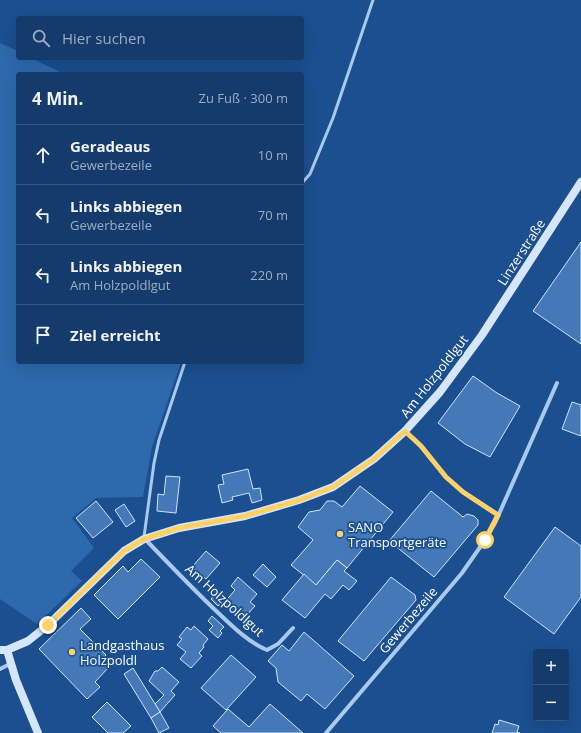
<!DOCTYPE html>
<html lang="de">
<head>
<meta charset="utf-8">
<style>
	:root { --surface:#143b6b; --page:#214673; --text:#f1f3f6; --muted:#9dadc1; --line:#33557e }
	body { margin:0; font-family:"Open Sans",sans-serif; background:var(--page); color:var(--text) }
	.controls { position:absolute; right:12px; bottom:12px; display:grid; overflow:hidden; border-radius:4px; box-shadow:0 4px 16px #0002 }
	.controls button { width:36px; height:36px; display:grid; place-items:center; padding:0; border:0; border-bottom:1px solid var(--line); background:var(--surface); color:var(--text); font:20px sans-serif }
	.stop { position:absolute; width:12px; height:12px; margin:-9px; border:3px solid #ffd166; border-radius:50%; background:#fff }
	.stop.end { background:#ffd166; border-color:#fff; box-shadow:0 1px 4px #0008 }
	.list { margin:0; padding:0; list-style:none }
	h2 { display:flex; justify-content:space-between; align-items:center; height:52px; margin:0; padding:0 16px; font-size:17px }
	h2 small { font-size:13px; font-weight:400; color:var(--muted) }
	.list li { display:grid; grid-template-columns:26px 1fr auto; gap:12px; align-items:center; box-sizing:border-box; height:60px; padding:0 16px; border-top:1px solid var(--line) }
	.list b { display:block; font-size:15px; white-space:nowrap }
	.list p { margin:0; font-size:13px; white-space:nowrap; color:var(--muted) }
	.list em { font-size:13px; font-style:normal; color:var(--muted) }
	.icon { flex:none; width:22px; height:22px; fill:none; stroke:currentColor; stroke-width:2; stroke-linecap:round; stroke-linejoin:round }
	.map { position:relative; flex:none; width:581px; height:733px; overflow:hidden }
	.search { position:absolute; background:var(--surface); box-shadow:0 4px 16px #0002; left:16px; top:16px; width:288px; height:44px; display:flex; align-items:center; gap:10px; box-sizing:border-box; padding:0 14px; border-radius:4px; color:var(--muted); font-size:15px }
	.panel { position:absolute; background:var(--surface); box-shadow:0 4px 16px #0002; left:16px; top:72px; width:288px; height:292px; border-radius:4px }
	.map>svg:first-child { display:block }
	.green { fill:#2e69ad }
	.building { fill:#4478b7; stroke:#cfe3fa }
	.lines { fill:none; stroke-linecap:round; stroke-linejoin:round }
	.lane { stroke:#a9c9ee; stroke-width:3 }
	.street { stroke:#a9c9ee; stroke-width:4 }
	.secondary { stroke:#d6e6fa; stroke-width:8 }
	.route { stroke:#ffd166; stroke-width:5 }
	.poi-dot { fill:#ffd166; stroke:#1b4f8f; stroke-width:1.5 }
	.labels { text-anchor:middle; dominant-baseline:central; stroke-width:3.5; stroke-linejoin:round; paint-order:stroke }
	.street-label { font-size:13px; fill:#fff; stroke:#1b4f8f }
	.poi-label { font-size:13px; fill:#fff; stroke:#1b4f8f; text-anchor:start }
</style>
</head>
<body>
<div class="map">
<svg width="581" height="733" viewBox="0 0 581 733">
	<rect width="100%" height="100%" fill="#1b4f8f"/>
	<!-- green -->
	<path class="green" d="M 0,43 L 18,51 L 18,58 L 31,58 L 64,74 L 18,74 L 18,362 L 181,362 L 152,447 L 143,497 L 96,498 L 72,518 L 94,548 L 71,571 L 82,581 L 37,624 L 0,599 Z"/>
	<!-- building -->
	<g class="building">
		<path d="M 581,242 L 581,344 L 533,311 Z"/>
		<path d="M 473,376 L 497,393 L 520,406 L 490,457 L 465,444 L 438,423 Z"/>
		<path d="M 572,402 L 581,405 L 581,436 L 562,429 Z"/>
		<path d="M 248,469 L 253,489 L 260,488 L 262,500 L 252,503 L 249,493 L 232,497 L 233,500 L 222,503 L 218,485 L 224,484 L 222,475 Z"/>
		<path d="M 166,476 L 180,477 L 176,513 L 157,511 L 158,494 L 164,495 Z"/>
		<path d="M 360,486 L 393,512 L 347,568 L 337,560 L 316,585 L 291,565 L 313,540 L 298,527 L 309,512 L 320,510 L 327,501 L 334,501 L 342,507 Z"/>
		<path d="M 431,491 L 463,517 L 467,514 L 474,516 L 478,520 L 478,525 L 434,577 L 389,541 Z"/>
		<path d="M 96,501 L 113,522 L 93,538 L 76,518 Z"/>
		<path d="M 124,504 L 135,521 L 126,527 L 115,510 Z"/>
		<path d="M 555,527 L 581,546 L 581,597 L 554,634 L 504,597 Z"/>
		<path d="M 206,551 L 220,563 L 206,579 L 192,567 Z"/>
		<path d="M 141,559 L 160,577 L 118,619 L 94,595 L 123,566 L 128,572 Z"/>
		<path d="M 337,560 L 347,568 L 344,571 L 357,581 L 349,590 L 343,585 L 331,599 L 325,594 L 305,618 L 282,600 L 304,574 L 316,585 Z"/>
		<path d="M 263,564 L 276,577 L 267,587 L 253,575 Z"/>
		<path d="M 238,577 L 257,594 L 250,602 L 255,606 L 246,616 L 241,612 L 237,617 L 223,604 L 235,590 L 231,586 Z"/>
		<path d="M 391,577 L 415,595 L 416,600 L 364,661 L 338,641 Z"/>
		<path d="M 218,591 L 226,598 L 218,606 L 211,599 Z"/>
		<path d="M 81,608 L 91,619 L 80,629 L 106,655 L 100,661 L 108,668 L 95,682 L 100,687 L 87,699 L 39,649 Z"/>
		<path d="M 212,616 L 224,627 L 220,631 L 222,633 L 218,638 L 209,630 L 213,626 L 208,621 Z"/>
		<path d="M 194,626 L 208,639 L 203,645 L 204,647 L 199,653 L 202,656 L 191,668 L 180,659 L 186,652 L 177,645 L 182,639 L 179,637 L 187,627 L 191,630 Z"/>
		<path d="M 304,632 L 354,676 L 325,709 L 307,694 L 301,701 L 278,682 L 276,668 L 268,661 L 282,645 L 289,651 Z"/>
		<path d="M 231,655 L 256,677 L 226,710 L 201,688 Z"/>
		<path d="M 162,667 L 179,682 L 171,691 L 175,695 L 160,712 L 155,704 L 164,695 L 149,681 L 155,671 L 158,671 Z"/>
		<path d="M 133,668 L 160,712 L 151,718 L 124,674 Z"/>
		<path d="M 107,702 L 131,726 L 123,733 L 108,733 L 92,717 Z"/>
		<path d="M 270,704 L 303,733 L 221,733 L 213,726 L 228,709 L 249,727 Z"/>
		<path d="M 160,712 L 169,728 L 159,733 L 151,718 Z"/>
		<path d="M 499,720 L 519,726 L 517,732 L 520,733 L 492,733 L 495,724 L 498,725 Z"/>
	</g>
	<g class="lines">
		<!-- lane -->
		<g class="lane">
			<path d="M 302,183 L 310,174 L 333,118 L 373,0"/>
			<path d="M 144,537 L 154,463 L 159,440 L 185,362"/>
		</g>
		<!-- street -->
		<g class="street">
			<path d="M 405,431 L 421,446 L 446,477 L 463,492 L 498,515"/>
			<path d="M 145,539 C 167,562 189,585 212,607 C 229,623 246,641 267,650 L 278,644 L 293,628"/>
			<path d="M 0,669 L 10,664"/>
			<path d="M 326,733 L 462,573 L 485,540 L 495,523 L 557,383"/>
		</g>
		<!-- secondary -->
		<g class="secondary">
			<path d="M 0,650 L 7,650 L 28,641 L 48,625 L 124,551 L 144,539 L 179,528 L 245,516 L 299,500 L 333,487 L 374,459 L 405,431 L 440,392 L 482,335 L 581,182"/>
			<path d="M 7,650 L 16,680 L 38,733"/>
		</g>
	</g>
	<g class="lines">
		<!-- route -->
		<path class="route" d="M 48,625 L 124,551 L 144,539 L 179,528 L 245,516 L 300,500 L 333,487 L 374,459 L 405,431 L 421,446 L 446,477 L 463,492 L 498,515 L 485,540"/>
	</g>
	<!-- markers -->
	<g class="poi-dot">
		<circle cx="340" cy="534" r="4"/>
		<circle cx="72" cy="652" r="4"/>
	</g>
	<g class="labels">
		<!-- street labels -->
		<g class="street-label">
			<text transform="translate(521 252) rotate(-57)">Linzerstraße</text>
			<text transform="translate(434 376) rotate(-52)">Am Holzpoldlgut</text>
			<text transform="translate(225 600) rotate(42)">Am Holzpoldlgut</text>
			<text transform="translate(408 620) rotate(-50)">Gewerbezeile</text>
		</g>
		<!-- poi labels -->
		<g class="poi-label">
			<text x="348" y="527">SANO<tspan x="348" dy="15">Transportgeräte</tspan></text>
			<text x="80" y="645">Landgasthaus<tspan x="80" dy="15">Holzpoldl</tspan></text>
		</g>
	</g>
</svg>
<div class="controls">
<button>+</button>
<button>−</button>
</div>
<div class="stop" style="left:485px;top:540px"></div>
<div class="stop end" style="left:48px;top:625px"></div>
<div class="search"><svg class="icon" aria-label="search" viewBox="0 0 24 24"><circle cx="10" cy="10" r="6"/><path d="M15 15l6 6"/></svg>Hier suchen</div>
<section class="panel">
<h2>4 Min.<small>Zu Fuß · 300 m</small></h2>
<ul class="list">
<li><svg class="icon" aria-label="ahead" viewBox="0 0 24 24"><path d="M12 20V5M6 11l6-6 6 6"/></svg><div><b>Geradeaus</b><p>Gewerbezeile</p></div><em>10 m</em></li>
<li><svg class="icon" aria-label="left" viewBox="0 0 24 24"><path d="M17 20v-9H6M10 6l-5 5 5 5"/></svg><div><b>Links abbiegen</b><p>Gewerbezeile</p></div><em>70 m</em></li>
<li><svg class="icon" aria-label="left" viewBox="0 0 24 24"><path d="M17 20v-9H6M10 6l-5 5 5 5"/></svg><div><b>Links abbiegen</b><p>Am Holzpoldlgut</p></div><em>220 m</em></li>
<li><svg class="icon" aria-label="arrive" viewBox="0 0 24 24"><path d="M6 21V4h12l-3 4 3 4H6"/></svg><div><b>Ziel erreicht</b></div></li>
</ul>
</section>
</div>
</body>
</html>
